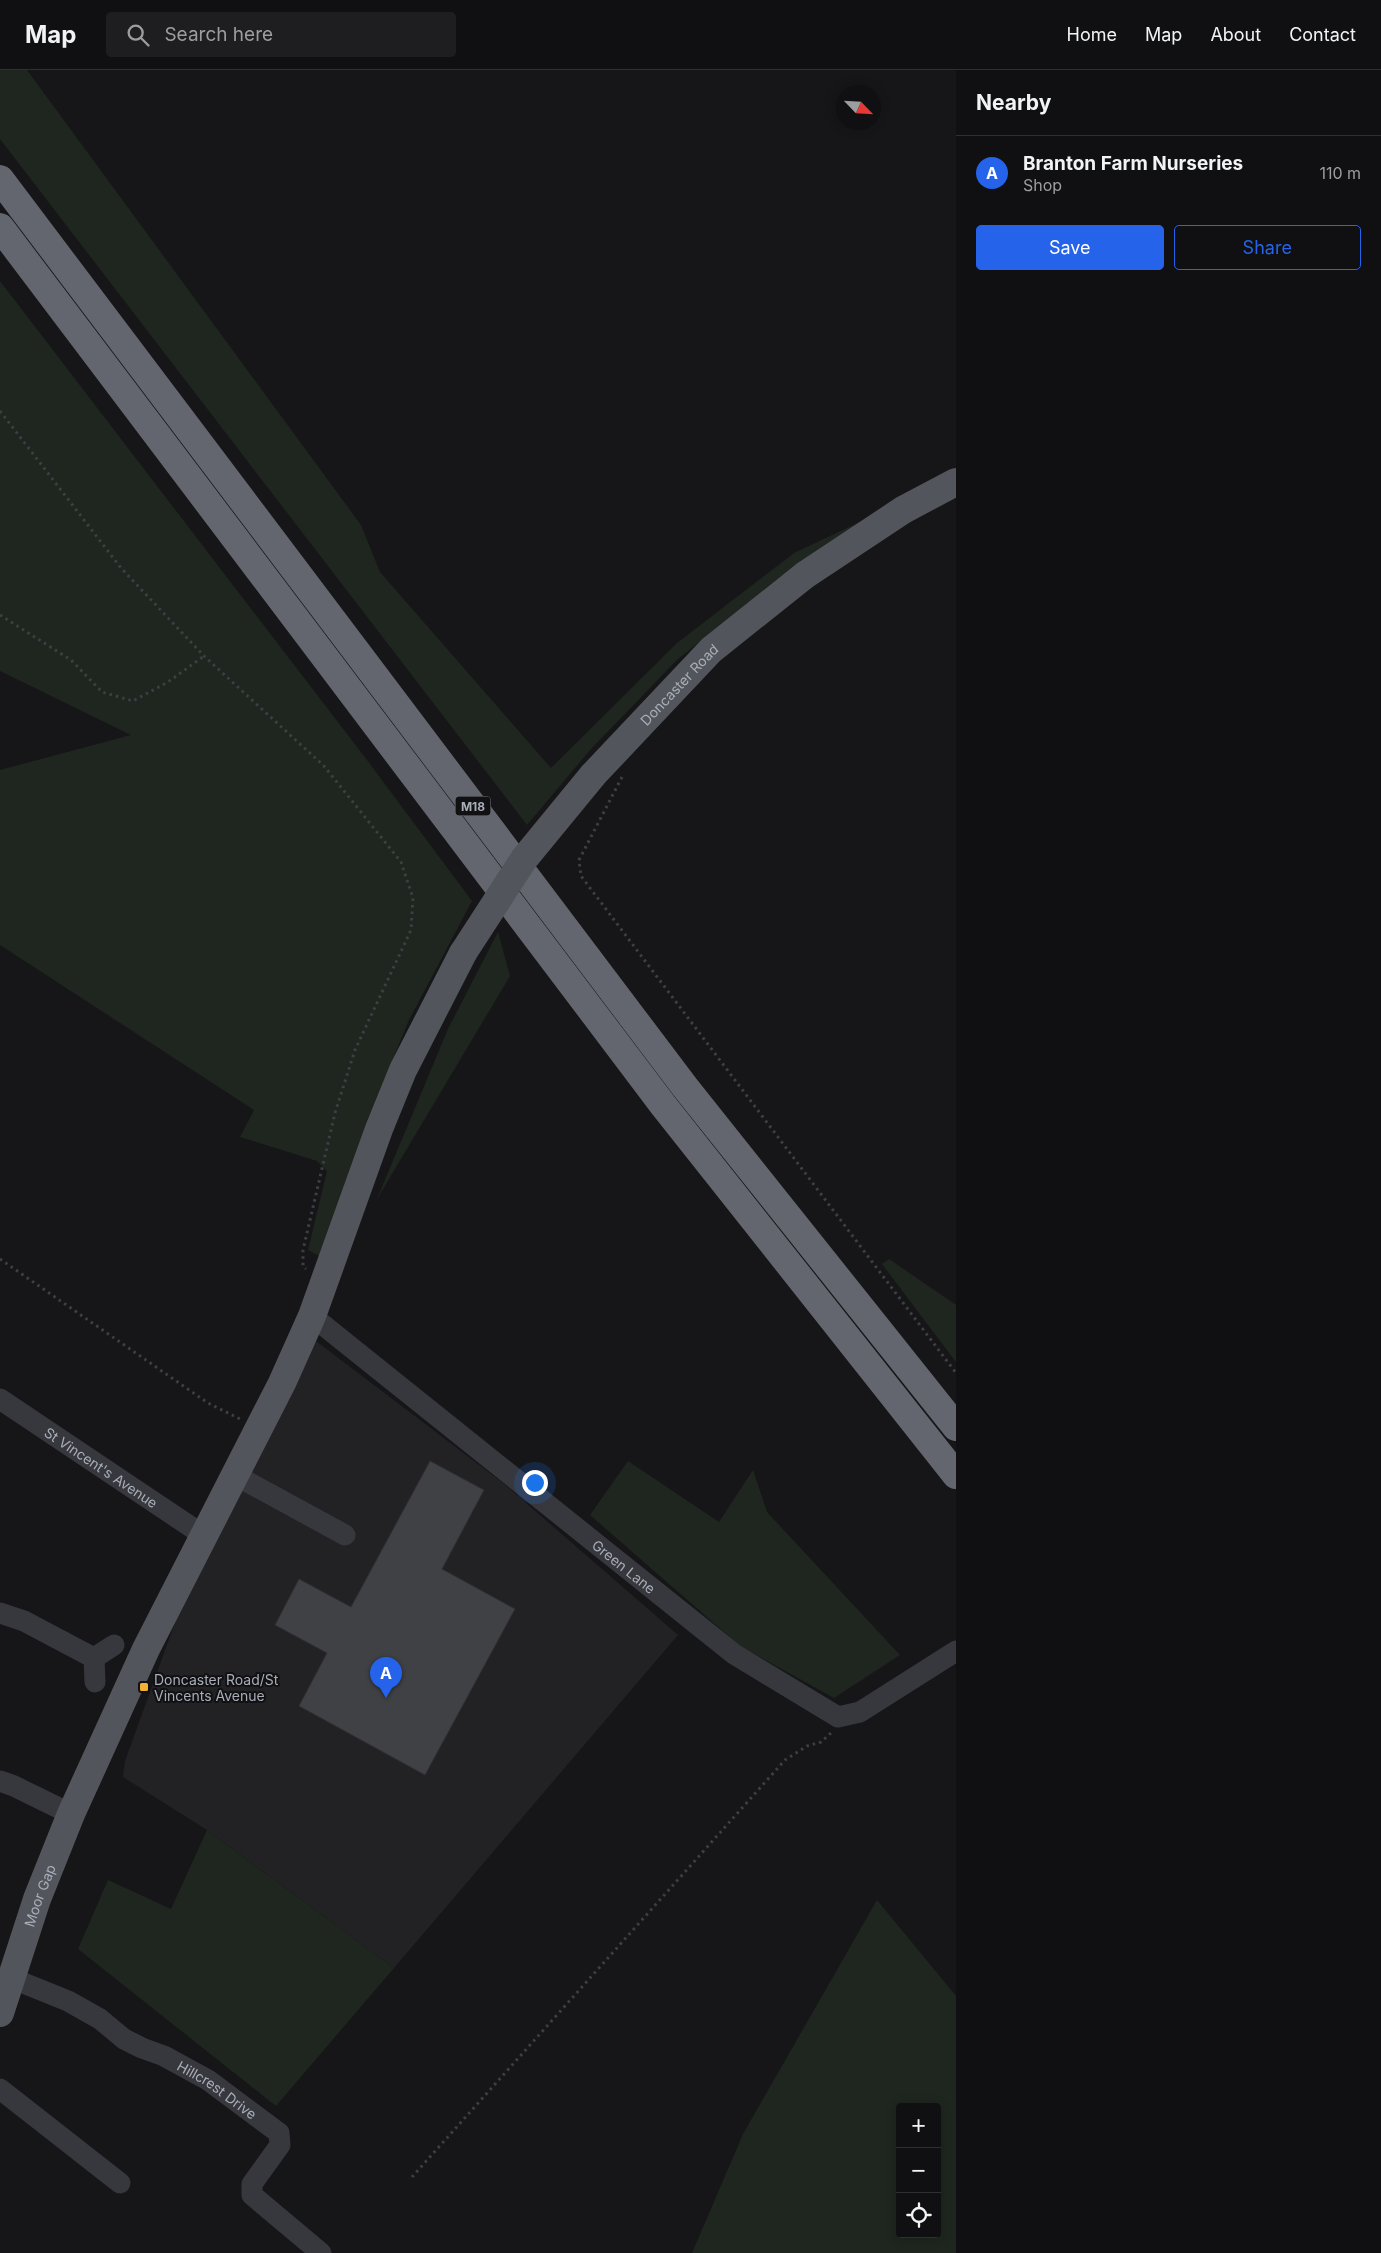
<!DOCTYPE html>
<html lang="en">
<head>
<meta charset="utf-8">
<style>
	:root { --surface:#101012; --page:#1e1e20; --text:#f1f3f6; --muted:#9c9d9f; --line:#303032; --accent:#2563eb }
	body { margin:0; font-family:Inter,sans-serif; background:var(--page); color:var(--text) }
	.controls { position:absolute; right:15px; bottom:15px; display:grid; overflow:hidden; border-radius:5px; box-shadow:0 2px 12px #0003 }
	.controls button { width:45px; height:45px; display:grid; place-items:center; padding:0; border:0; border-bottom:1px solid var(--line); background:var(--surface); color:var(--text); font:25px sans-serif }
	.compass { position:absolute; left:836px; top:15px; width:45px; height:45px; border-radius:50%; background:var(--surface); box-shadow:0 2px 12px #0003; rotate:115deg }
	.you { position:absolute; left:534px; top:1412px; width:18px; height:18px; margin:-12px; border:4px solid #fff; border-radius:50%; background:#1a73e8; box-shadow:0 0 0 8px #1a73e833 }
	.badge { display:grid; place-items:center; width:32px; height:32px; border-radius:50%; background:var(--accent); color:#fff; font-size:16px; font-weight:700 }
	.pin { position:absolute; translate:-50% -41px; filter:drop-shadow(0 1px 2px #0008) }
	.pin::after { content:''; position:absolute; top:26px; width:18px; height:15px; background:inherit; clip-path:polygon(0 0,100% 0,50% 100%) }
	.list { margin:0; padding:0; list-style:none }
	h2 { display:flex; justify-content:space-between; align-items:center; height:65px; margin:0; padding:0 20px; font-size:21px }
	h2 small { font-size:16px; font-weight:400; color:var(--muted) }
	.list li { display:grid; grid-template-columns:32px 1fr auto; gap:15px; align-items:center; box-sizing:border-box; height:75px; padding:0 20px; border-top:1px solid var(--line) }
	.list b { display:block; font-size:19px; white-space:nowrap }
	.list p { margin:0; font-size:16px; white-space:nowrap; color:var(--muted) }
	.list em { font-size:16px; font-style:normal; color:var(--muted) }
	.actions { display:flex; gap:10px; padding:15px 20px }
	.actions a { flex:1; padding:11px 0; border:1px solid var(--accent); border-radius:5px; text-align:center; font-size:18px; color:var(--accent) }
	.actions .main { background:var(--accent); color:#fff }
	.icon { flex:none; width:28px; height:28px; fill:none; stroke:currentColor; stroke-width:2; stroke-linecap:round; stroke-linejoin:round }
	.map { position:relative; flex:none; width:956px; height:2183px; overflow:hidden }
	header { display:flex; align-items:center; gap:30px; box-sizing:border-box; height:70px; padding:0 25px; background:var(--surface); border-bottom:1px solid var(--line) }
	header strong { font-size:24px }
	nav { display:flex; gap:28px; margin-inline-start:auto; font-size:18px }
	.search { width:350px; height:45px; background:var(--page); display:flex; align-items:center; gap:12px; box-sizing:border-box; padding:0 18px; border-radius:5px; color:var(--muted); font-size:19px }
	main { display:flex }
	aside { flex:1; background:var(--surface) }
	.map>svg:first-child { display:block }
	.built { fill:#222225 }
	.green { fill:#1e261f; fill-rule:evenodd }
	.building { fill:#404145; stroke:#303034 }
	.lines { fill:none; stroke-linecap:round; stroke-linejoin:round }
	.path { stroke:#3d3f44; stroke-width:3; stroke-dasharray:2.5 4; stroke-linecap:butt }
	.minor { stroke:#37383d; stroke-width:21 }
	.major { stroke:#53555c; stroke-width:28 }
	.highway { stroke:#63666e; stroke-width:28 }
	.major-bridge { stroke:#53555c; stroke-width:28 }
	.poi-dot { fill:#f2b134; stroke:#111113; stroke-width:2 }
	.labels { text-anchor:middle; dominant-baseline:central; stroke-width:4; stroke-linejoin:round; paint-order:stroke }
	.shield { fill:#111113; stroke:#7b7e86; stroke-width:1 }
	.shield-label { font-size:12px; font-weight:bold; fill:#a8adb8 }
	.street-label { font-size:14px; fill:#a8adb8; stroke:#111113 }
	.poi-label { font-size:14px; fill:#a8adb8; stroke:#111113; text-anchor:start }
</style>
</head>
<body>
<header>
<strong>Map</strong>
<div class="search"><svg class="icon" aria-label="search" viewBox="0 0 24 24"><circle cx="10" cy="10" r="6"/><path d="M15 15l6 6"/></svg>Search here</div>
<nav><a>Home</a><a>Map</a><a>About</a><a>Contact</a></nav>
</header>
<main>
<div class="map">
<svg width="956" height="2183" viewBox="0 0 956 2183">
	<rect width="100%" height="100%" fill="#161618"/>
	<!-- built -->
	<path class="built" d="M 316,1271 L 503,1413 L 678,1565 L 394,1898 L 207,1760 L 123,1707 L 125,1691 L 176,1550 Z"/>
	<!-- green -->
	<g class="green">
		<path d="M 0,0 L 27,0 L 361,455 L 380,502 L 551,698 L 677,573 L 794,483 L 864,450 L 795,495 L 677,590 L 591,679 L 527,755 L 0,69 Z"/>
		<path d="M 0,211 L 367,690 L 472,831 L 409,950 L 365,1056 L 323,1188 L 308,1180 L 327,1101 L 317,1091 L 240,1067 L 254,1040 L 0,875 L 0,700 L 131,665 L 0,601 Z"/>
		<path d="M 498,862 L 510,906 L 377,1129 L 448,959 Z"/>
		<path d="M 889,1189 L 956,1235 L 956,1292 L 882,1194 Z"/>
		<path d="M 628,1391 L 719,1452 L 753,1400 L 767,1442 L 900,1585 L 834,1628 L 740,1576 L 590,1445 Z"/>
		<path d="M 207,1760 L 394,1898 L 276,2036 L 78,1879 L 108,1810 L 171,1839 Z"/>
		<path d="M 877,1830 L 956,1926 L 956,2183 L 692,2183 L 743,2064 ZM 900,2037 L 937,2037 L 937,2164 L 900,2164 Z"/>
	</g>
	<!-- building -->
	<path class="building" d="M 430,1391 L 484,1420 L 442,1499 L 515,1539 L 425,1705 L 299,1636 L 327,1583 L 275,1555 L 299,1509 L 351,1537 Z"/>
	<g class="lines">
		<!-- path -->
		<g class="path">
			<path d="M 0,341 L 121,498 L 204,586 L 324,696 L 401,792 L 413,828 L 411,860 L 355,980 L 335,1043 L 303,1180 L 303,1196 L 306,1199"/>
			<path d="M 0,545 L 71,590 L 102,622 L 133,631 L 168,612 L 204,586"/>
			<path d="M 622,707 L 579,790 L 581,806 L 956,1303"/>
			<path d="M 0,1189 L 208,1333 L 240,1349"/>
			<path d="M 412,2107 L 785,1690 L 807,1676 L 821,1672 L 832,1662"/>
		</g>
		<!-- minor -->
		<g class="minor">
			<path id="s1" d="M 312,1246 L 734,1584 L 838,1647 L 860,1642 L 956,1581"/>
			<path id="s2" d="M 0,1329 L 203,1465"/>
			<path d="M 235,1405 L 345,1465"/>
			<path d="M 0,1543 L 24,1551 L 94,1588 L 95,1612"/>
			<path d="M 94,1588 L 114,1575"/>
			<path d="M 0,1711 L 14,1716 L 71,1744"/>
			<path id="s3" d="M 11,1908 L 68,1931 L 100,1949 L 124,1969 L 142,1978 L 164,1986 L 208,2010 L 279,2063 L 280,2075 L 252,2114 L 252,2125 L 321,2183"/>
			<path d="M 0,2019 L 120,2113"/>
		</g>
		<!-- major -->
		<g class="major">
			<path id="s4" d="M 593,705 L 711,580 L 805,505 L 903,440 L 956,412"/>
			<path id="s5" d="M 0,1943 L 37,1829 L 71,1744 L 146,1579 L 282,1313 L 312,1246 L 379,1059 L 403,1000 L 463,883"/>
		</g>
		<!-- highway -->
		<g class="highway">
			<path d="M 0,109 L 685,1017 L 956,1357"/>
			<path d="M 0,157 L 663,1035 L 956,1405"/>
		</g>
		<!-- major-bridge -->
		<path class="major-bridge" d="M 463,883 L 524,789 L 593,705"/>
	</g>
	<!-- markers -->
	<rect class="poi-dot" x="139" y="1612" width="10" height="10" rx="2.5"/>
	<g class="labels">
		<!-- shield labels -->
		<rect class="shield" x="455.5" y="726.5" width="35" height="19" rx="4"/>
		<g class="shield-label">
			<text x="473" y="736">M18</text>
		</g>
		<!-- street labels -->
		<g class="street-label">
			<text stroke="none"><textPath href="#s4" startOffset="125">Doncaster Road</textPath></text>
			<text stroke="none"><textPath href="#s2" startOffset="122">St Vincent's Avenue</textPath></text>
			<text stroke="none"><textPath href="#s1" startOffset="400">Green Lane</textPath></text>
			<text stroke="none"><textPath href="#s5" startOffset="124">Moor Gap</textPath></text>
			<text stroke="none"><textPath href="#s3" startOffset="236">Hillcrest Drive</textPath></text>
		</g>
		<!-- poi labels -->
		<g class="poi-label">
			<text x="154" y="1609">Doncaster Road/St<tspan x="154" dy="16">Vincents Avenue</tspan></text>
		</g>
	</g>
</svg>
<div class="controls">
<button>+</button>
<button>−</button>
<button><svg class="icon" aria-label="locate" viewBox="0 0 24 24"><circle cx="12" cy="12" r="6"/><path d="M12 2v4M12 18v4M2 12h4M18 12h4"/></svg></button>
</div>
<svg class="compass" viewBox="-18 -18 36 36"><path d="M0-13l5 13h-10z" fill="#e53935"/><path d="M0 13l5-13h-10z" fill="#9c9d9f"/></svg>
<div class="you"></div>
<div class="pin badge" style="left:386px;top:1628px">A</div>
</div>
<aside>
<h2>Nearby<small></small></h2>
<ul class="list">
<li><span class="badge">A</span><div><b>Branton Farm Nurseries</b><p>Shop</p></div><em>110 m</em></li>
</ul>
<div class="actions"><a class="main">Save</a><a>Share</a></div>
</aside>
</main>
</body>
</html>
